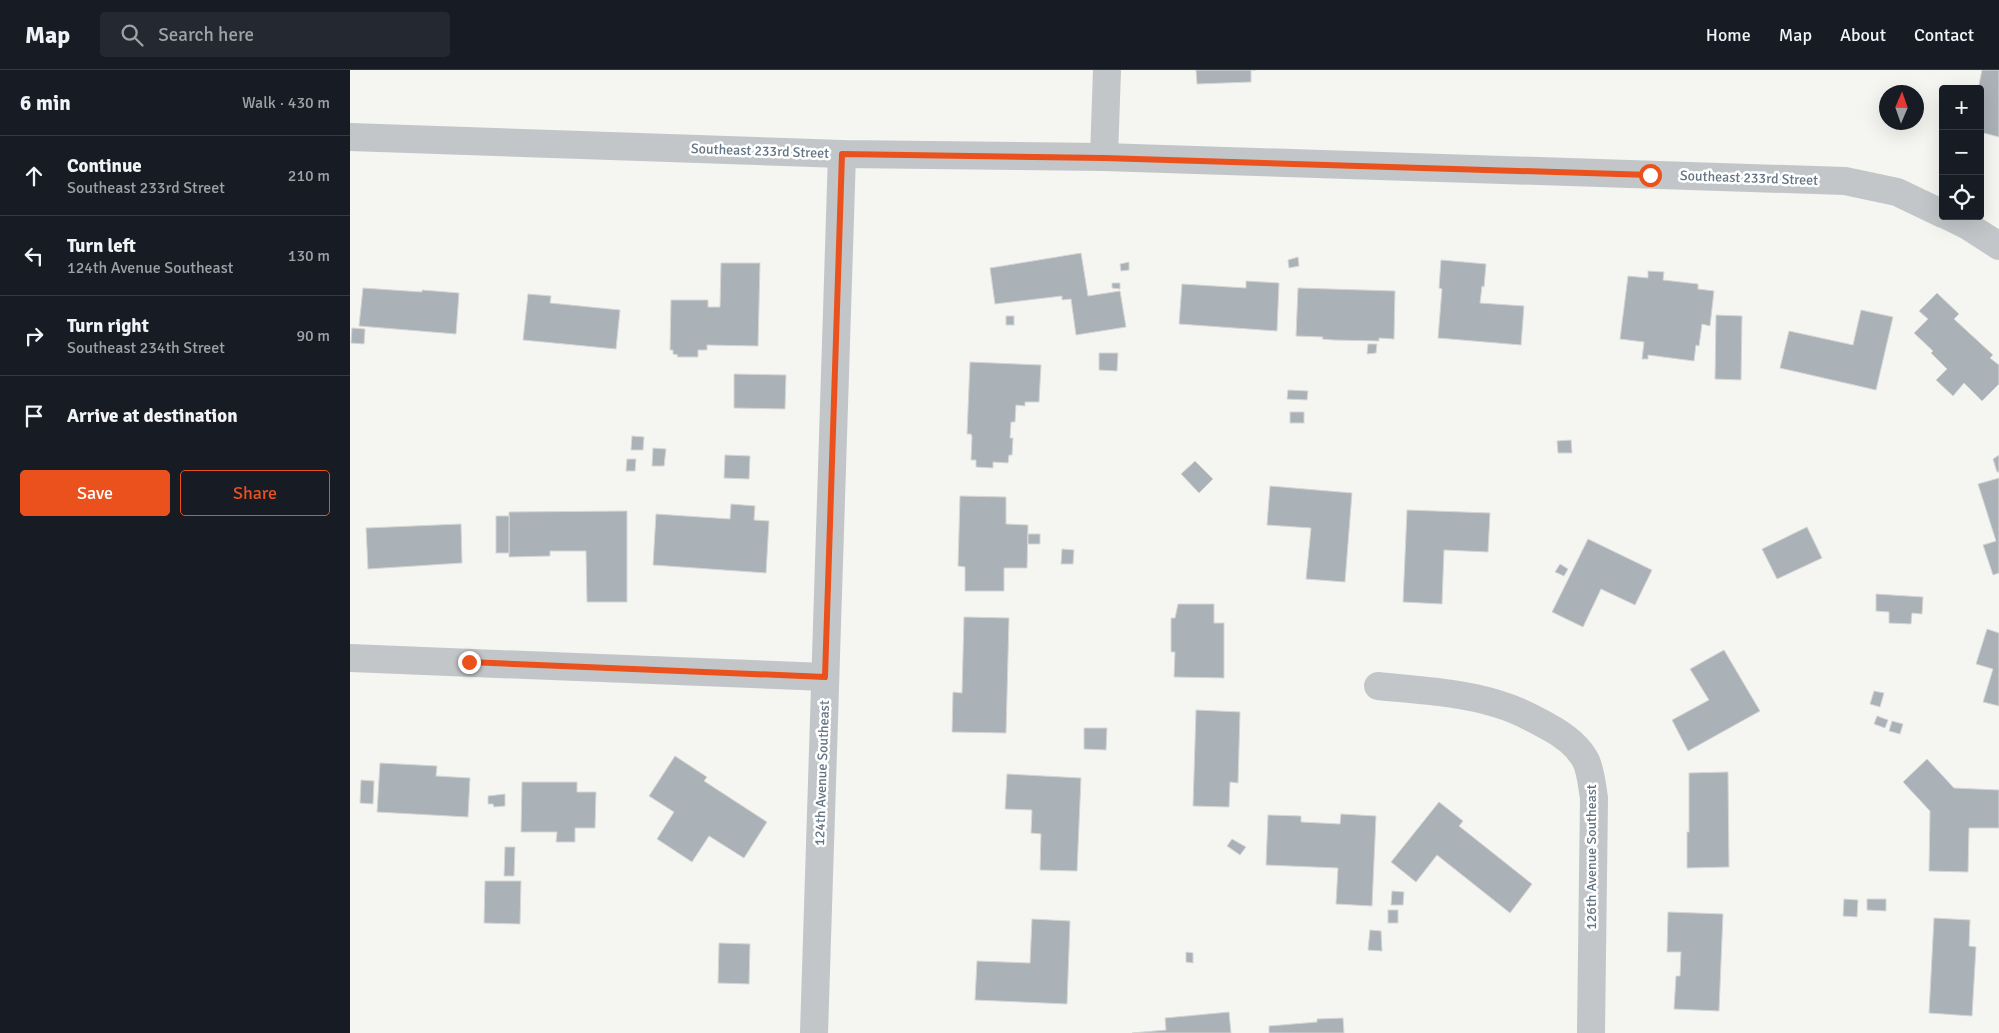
<!DOCTYPE html>
<html lang="en">
<head>
<meta charset="utf-8">
<style>
	:root { --surface:#171b24; --page:#242831; --text:#f1f3f6; --muted:#9ea1a6; --line:#363941; --accent:#ea511c }
	body { margin:0; font-family:Signika,sans-serif; background:var(--page); color:var(--text) }
	.controls { position:absolute; right:15px; top:15px; display:grid; overflow:hidden; border-radius:5px; box-shadow:0 5px 20px #0002 }
	.controls button { width:45px; height:45px; display:grid; place-items:center; padding:0; border:0; border-bottom:1px solid var(--line); background:var(--surface); color:var(--text); font:25px sans-serif }
	.compass { position:absolute; left:1529px; top:15px; width:45px; height:45px; border-radius:50%; background:var(--surface); box-shadow:0 5px 20px #0002; rotate:2deg }
	.stop { position:absolute; width:15px; height:15px; margin:-11px; border:4px solid #ea511c; border-radius:50%; background:#fff }
	.stop.end { background:#ea511c; border-color:#fff; box-shadow:0 1px 5px #0008 }
	.list { margin:0; padding:0; list-style:none }
	h2 { display:flex; justify-content:space-between; align-items:center; height:65px; margin:0; padding:0 20px; font-size:21px }
	h2 small { font-size:16px; font-weight:400; color:var(--muted) }
	.list li { display:grid; grid-template-columns:32px 1fr auto; gap:15px; align-items:center; box-sizing:border-box; height:80px; padding:0 20px; border-top:1px solid var(--line) }
	.list b { display:block; font-size:19px; white-space:nowrap }
	.list p { margin:0; font-size:16px; white-space:nowrap; color:var(--muted) }
	.list em { font-size:16px; font-style:normal; color:var(--muted) }
	.actions { display:flex; gap:10px; padding:15px 20px }
	.actions a { flex:1; padding:11px 0; border:1px solid var(--accent); border-radius:5px; text-align:center; font-size:18px; color:var(--accent) }
	.actions .main { background:var(--accent); color:#fff }
	.icon { flex:none; width:28px; height:28px; fill:none; stroke:currentColor; stroke-width:2; stroke-linecap:round; stroke-linejoin:round }
	.map { position:relative; flex:none; width:1649px; height:963px; overflow:hidden }
	header { display:flex; align-items:center; gap:30px; box-sizing:border-box; height:70px; padding:0 25px; background:var(--surface); border-bottom:1px solid var(--line) }
	header strong { font-size:24px }
	nav { display:flex; gap:28px; margin-inline-start:auto; font-size:18px }
	.search { width:350px; height:45px; background:var(--page); display:flex; align-items:center; gap:12px; box-sizing:border-box; padding:0 18px; border-radius:5px; color:var(--muted); font-size:19px }
	main { display:flex }
	aside { flex:1; background:var(--surface) }
	.map>svg:first-child { display:block }
	.building { fill:#aab2b8; stroke:#d6d6d4 }
	.lines { fill:none; stroke-linecap:round; stroke-linejoin:round }
	.minor { stroke:#c2c6c9; stroke-width:28 }
	.route { stroke:#ea511c; stroke-width:6 }
	.labels { text-anchor:middle; dominant-baseline:central; stroke-width:5; stroke-linejoin:round; paint-order:stroke }
	.street-label { font-size:14px; fill:#637484; stroke:#fff }
</style>
</head>
<body>
<header>
<strong>Map</strong>
<div class="search"><svg class="icon" aria-label="search" viewBox="0 0 24 24"><circle cx="10" cy="10" r="6"/><path d="M15 15l6 6"/></svg>Search here</div>
<nav><a>Home</a><a>Map</a><a>About</a><a>Contact</a></nav>
</header>
<main>
<aside>
<h2>6 min<small>Walk · 430 m</small></h2>
<ul class="list">
<li><svg class="icon" aria-label="ahead" viewBox="0 0 24 24"><path d="M12 20V5M6 11l6-6 6 6"/></svg><div><b>Continue</b><p>Southeast 233rd Street</p></div><em>210 m</em></li>
<li><svg class="icon" aria-label="left" viewBox="0 0 24 24"><path d="M17 20v-9H6M10 6l-5 5 5 5"/></svg><div><b>Turn left</b><p>124th Avenue Southeast</p></div><em>130 m</em></li>
<li><svg class="icon" aria-label="right" viewBox="0 0 24 24"><path d="M7 20v-9h11M14 6l5 5-5 5"/></svg><div><b>Turn right</b><p>Southeast 234th Street</p></div><em>90 m</em></li>
<li><svg class="icon" aria-label="arrive" viewBox="0 0 24 24"><path d="M6 21V4h12l-3 4 3 4H6"/></svg><div><b>Arrive at destination</b></div></li>
</ul>
<div class="actions"><a class="main">Save</a><a>Share</a></div>
</aside>
<div class="map">
<svg width="1649" height="963" viewBox="0 0 1649 963">
	<rect width="100%" height="100%" fill="#f5f5f1"/>
	<!-- building -->
	<g class="building">
		<path d="M 846,0 L 906,0 L 901,0 L 901,12 L 847,14 Z"/>
		<path d="M 1632,0 L 1649,0 L 1649,67 L 1630,62 L 1630,19 L 1628,19 Z"/>
		<path d="M 731,183 L 738,226 L 770,221 L 776,257 L 726,265 L 721,229 L 712,230 L 712,226 L 645,234 L 640,198 Z"/>
		<path d="M 948,187 L 949,196 L 939,198 L 938,190 Z"/>
		<path d="M 1091,190 L 1136,194 L 1134,217 L 1132,216 L 1130,233 L 1174,236 L 1171,275 L 1088,268 L 1092,219 L 1089,218 Z"/>
		<path d="M 779,192 L 779,200 L 771,201 L 770,194 Z"/>
		<path d="M 371,193 L 410,193 L 408,276 L 357,275 L 357,280 L 348,280 L 348,287 L 327,287 L 328,285 L 323,284 L 323,280 L 320,280 L 321,230 L 358,230 L 358,237 L 370,237 Z"/>
		<path d="M 1298,201 L 1314,202 L 1313,210 L 1348,214 L 1348,219 L 1364,221 L 1360,256 L 1352,254 L 1349,276 L 1346,275 L 1344,291 L 1298,285 L 1298,289 L 1292,289 L 1294,272 L 1270,269 L 1278,206 L 1298,208 Z"/>
		<path d="M 896,211 L 929,213 L 927,261 L 829,254 L 832,214 L 896,218 Z"/>
		<path d="M 762,213 L 770,213 L 770,219 L 762,218 Z"/>
		<path d="M 13,218 L 72,222 L 72,220 L 109,223 L 106,264 L 9,256 Z"/>
		<path d="M 948,218 L 1045,221 L 1044,269 L 1029,268 L 1029,271 L 983,270 L 972,269 L 973,267 L 946,266 Z"/>
		<path d="M 1587,223 L 1609,244 L 1604,249 L 1643,285 L 1640,288 L 1649,295 L 1649,314 L 1632,331 L 1614,313 L 1603,326 L 1586,310 L 1597,299 L 1581,283 L 1583,281 L 1564,263 L 1578,249 L 1569,241 Z"/>
		<path d="M 178,224 L 201,226 L 200,233 L 270,240 L 266,279 L 173,270 Z"/>
		<path d="M 1511,240 L 1543,247 L 1526,320 L 1430,298 L 1439,261 L 1503,275 Z"/>
		<path d="M 1366,245 L 1392,246 L 1391,310 L 1365,309 Z"/>
		<rect x="656" y="246" width="8" height="9"/>
		<path d="M 2,258 L 15,259 L 14,274 L 1,273 Z"/>
		<path d="M 1018,274 L 1027,274 L 1026,283 L 1017,284 Z"/>
		<path d="M 749,283 L 768,283 L 767,301 L 749,300 Z"/>
		<path d="M 620,292 L 691,295 L 689,332 L 675,332 L 675,336 L 666,335 L 665,352 L 661,352 L 660,368 L 663,368 L 662,385 L 659,385 L 658,393 L 643,392 L 643,398 L 626,397 L 626,390 L 621,390 L 622,367 L 621,364 L 617,364 Z"/>
		<path d="M 384,304 L 436,305 L 435,339 L 384,338 Z"/>
		<path d="M 938,320 L 958,321 L 957,330 L 937,329 Z"/>
		<rect x="940" y="342" width="14" height="11"/>
		<path d="M 282,366 L 294,367 L 293,380 L 281,380 Z"/>
		<path d="M 1221,370 L 1222,383 L 1208,383 L 1207,371 Z"/>
		<path d="M 303,378 L 316,379 L 314,396 L 302,396 Z"/>
		<path d="M 375,385 L 400,386 L 399,409 L 374,408 Z"/>
		<path d="M 1649,385 L 1649,402 L 1647,402 L 1643,389 Z"/>
		<path d="M 277,389 L 286,389 L 285,401 L 276,401 Z"/>
		<path d="M 845,391 L 863,409 L 849,423 L 831,404 Z"/>
		<path d="M 1649,408 L 1649,503 L 1643,505 L 1633,475 L 1646,471 L 1628,414 Z"/>
		<path d="M 920,416 L 1002,423 L 995,512 L 956,509 L 961,458 L 917,455 Z"/>
		<path d="M 610,426 L 656,427 L 656,454 L 678,455 L 677,498 L 654,498 L 654,521 L 615,521 L 615,497 L 608,496 Z"/>
		<path d="M 381,434 L 405,436 L 404,450 L 419,451 L 416,503 L 303,495 L 306,444 L 380,449 Z"/>
		<path d="M 1057,440 L 1140,443 L 1138,482 L 1094,480 L 1092,534 L 1053,532 Z"/>
		<path d="M 277,441 L 277,532 L 237,532 L 236,481 L 200,481 L 200,486 L 159,487 L 159,442 Z"/>
		<rect x="146" y="446" width="13" height="37"/>
		<path d="M 111,454 L 112,493 L 18,499 L 16,458 Z"/>
		<path d="M 1457,457 L 1472,488 L 1427,509 L 1412,479 Z"/>
		<rect x="678" y="464" width="12" height="10"/>
		<path d="M 1238,469 L 1302,500 L 1285,535 L 1251,519 L 1233,557 L 1202,542 Z"/>
		<path d="M 712,479 L 724,480 L 723,494 L 711,494 Z"/>
		<path d="M 1210,494 L 1218,499 L 1214,506 L 1205,502 Z"/>
		<path d="M 1526,524 L 1573,527 L 1572,544 L 1562,543 L 1561,554 L 1539,553 L 1539,542 L 1526,541 Z"/>
		<path d="M 828,534 L 864,534 L 864,553 L 874,553 L 874,608 L 824,607 L 825,582 L 821,582 L 821,548 L 825,548 Z"/>
		<path d="M 614,547 L 659,548 L 656,663 L 602,662 L 603,622 L 612,623 Z"/>
		<path d="M 1637,559 L 1649,563 L 1649,636 L 1633,632 L 1643,599 L 1626,594 Z"/>
		<path d="M 1374,580 L 1410,641 L 1338,681 L 1322,650 L 1359,630 L 1340,599 Z"/>
		<path d="M 1524,621 L 1534,623 L 1530,637 L 1520,634 Z"/>
		<path d="M 846,640 L 890,642 L 888,713 L 880,712 L 879,737 L 843,736 Z"/>
		<path d="M 1527,646 L 1538,650 L 1535,658 L 1524,654 Z"/>
		<path d="M 1542,651 L 1553,654 L 1550,664 L 1539,661 Z"/>
		<path d="M 734,658 L 757,658 L 756,680 L 734,679 Z"/>
		<path d="M 325,686 L 357,707 L 354,711 L 417,752 L 394,788 L 359,766 L 342,792 L 307,769 L 324,742 L 299,726 Z"/>
		<path d="M 1577,689 L 1604,718 L 1649,720 L 1649,758 L 1619,758 L 1618,802 L 1579,801 L 1580,741 L 1553,712 Z"/>
		<path d="M 30,693 L 87,696 L 86,706 L 120,708 L 118,747 L 27,742 Z"/>
		<path d="M 1378,702 L 1379,797 L 1337,798 L 1337,762 L 1339,762 L 1339,703 Z"/>
		<path d="M 657,704 L 731,708 L 727,801 L 690,800 L 691,764 L 681,763 L 682,740 L 655,739 Z"/>
		<path d="M 11,710 L 24,711 L 23,734 L 10,733 Z"/>
		<path d="M 172,712 L 227,712 L 227,722 L 246,722 L 245,758 L 225,758 L 225,772 L 206,772 L 207,762 L 171,762 Z"/>
		<path d="M 155,724 L 155,736 L 144,737 L 143,734 L 138,734 L 138,726 Z"/>
		<path d="M 1089,732 L 1113,751 L 1109,756 L 1182,814 L 1160,843 L 1087,785 L 1066,812 L 1041,792 Z"/>
		<path d="M 991,744 L 1026,746 L 1022,836 L 986,834 L 988,798 L 916,795 L 918,745 L 951,746 L 951,752 L 990,754 Z"/>
		<path d="M 882,769 L 896,777 L 890,785 L 877,776 Z"/>
		<path d="M 155,777 L 165,777 L 164,806 L 154,806 Z"/>
		<path d="M 135,811 L 171,811 L 170,854 L 134,853 Z"/>
		<path d="M 1042,821 L 1054,822 L 1053,835 L 1041,835 Z"/>
		<path d="M 1494,829 L 1508,830 L 1507,847 L 1493,846 Z"/>
		<path d="M 1517,829 L 1536,829 L 1536,841 L 1517,840 Z"/>
		<rect x="1038" y="840" width="10" height="13"/>
		<path d="M 1318,842 L 1373,844 L 1369,941 L 1324,939 L 1326,906 L 1330,906 L 1331,882 L 1317,882 Z"/>
		<path d="M 1584,848 L 1620,850 L 1619,876 L 1626,877 L 1622,946 L 1579,943 Z"/>
		<path d="M 682,849 L 720,851 L 717,934 L 625,930 L 627,891 L 680,893 Z"/>
		<path d="M 1020,860 L 1031,861 L 1032,881 L 1018,880 Z"/>
		<path d="M 369,873 L 400,874 L 399,914 L 368,913 Z"/>
		<path d="M 836,882 L 843,883 L 843,893 L 836,892 Z"/>
		<path d="M 879,942 L 881,963 L 782,963 L 816,960 L 815,948 Z"/>
		<path d="M 993,948 L 994,963 L 919,963 L 919,956 L 967,952 L 967,949 Z"/>
	</g>
	<g class="lines">
		<!-- minor -->
		<g class="minor">
			<path d="M 0,67 L 492,84 L 754,87 L 1495,111 L 1547,122 L 1593,144"/>
			<path d="M 754,87 L 757,0"/>
			<path d="M 1598,146 L 1618,156 L 1649,176"/>
			<path d="M 0,588 L 475,607"/>
			<path d="M 1028,616 C 1067,620 1110,622 1148,634 C 1165,639 1181,647 1197,656 C 1212,664 1228,675 1236,691 C 1241,702 1242,716 1244,728 L 1241,963"/>
			<path d="M 464,963 L 492,84"/>
		</g>
	</g>
	<g class="lines">
		<!-- route -->
		<path class="route" d="M 119,592 L 475,607 L 492,84 L 754,88 L 1300,105"/>
	</g>
	<g class="labels">
		<!-- street labels -->
		<g class="street-label">
			<text transform="translate(410 81) rotate(2)">Southeast 233rd Street</text>
			<text transform="translate(1399 108) rotate(2)">Southeast 233rd Street</text>
			<text transform="translate(472 703) rotate(-88)">124th Avenue Southeast</text>
			<text transform="translate(1241 787) rotate(-90)">126th Avenue Southeast</text>
		</g>
	</g>
</svg>
<div class="controls">
<button>+</button>
<button>−</button>
<button><svg class="icon" aria-label="locate" viewBox="0 0 24 24"><circle cx="12" cy="12" r="6"/><path d="M12 2v4M12 18v4M2 12h4M18 12h4"/></svg></button>
</div>
<svg class="compass" viewBox="-18 -18 36 36"><path d="M0-13l5 13h-10z" fill="#e53935"/><path d="M0 13l5-13h-10z" fill="#9ea1a6"/></svg>
<div class="stop" style="left:1300px;top:105px"></div>
<div class="stop end" style="left:119px;top:592px"></div>
</div>
</main>
</body>
</html>
